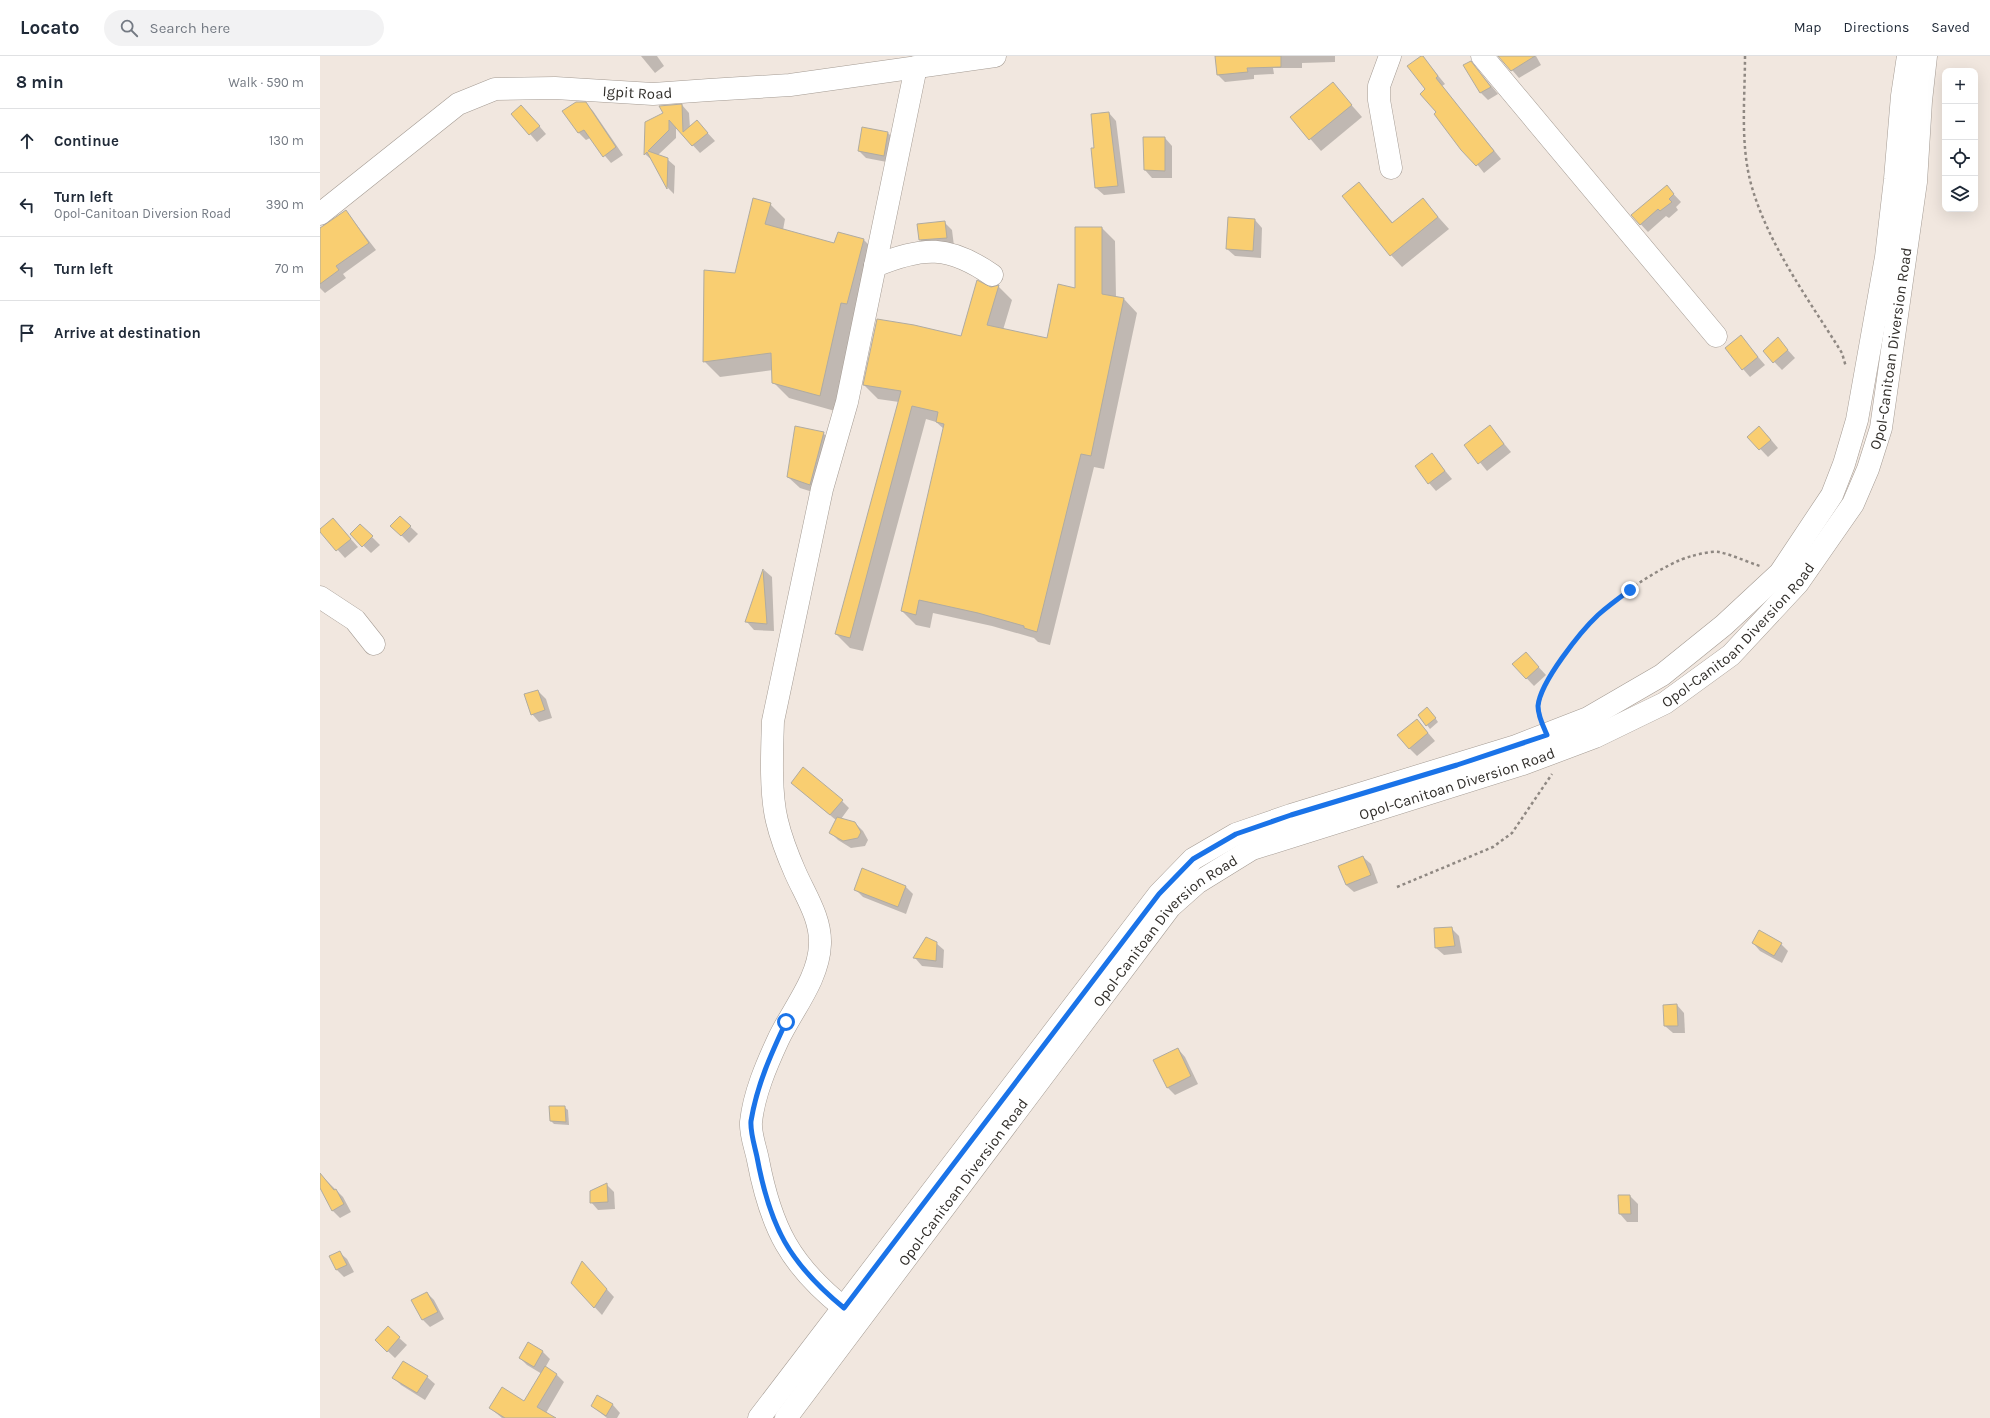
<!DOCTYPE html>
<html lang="en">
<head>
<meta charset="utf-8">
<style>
	:root { --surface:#fff; --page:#f2f2f3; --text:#1f2937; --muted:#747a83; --line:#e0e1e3 }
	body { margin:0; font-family:Karla,sans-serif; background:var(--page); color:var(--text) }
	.controls { position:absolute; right:12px; top:12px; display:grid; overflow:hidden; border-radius:8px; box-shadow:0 4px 16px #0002 }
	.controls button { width:36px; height:36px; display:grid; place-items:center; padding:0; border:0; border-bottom:1px solid var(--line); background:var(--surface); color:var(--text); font:20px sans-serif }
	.stop { position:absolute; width:12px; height:12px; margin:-9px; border:3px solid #1a73e8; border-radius:50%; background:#fff }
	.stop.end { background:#1a73e8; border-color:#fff; box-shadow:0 1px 4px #0008 }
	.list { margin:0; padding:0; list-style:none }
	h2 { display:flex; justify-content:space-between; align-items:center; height:52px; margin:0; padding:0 16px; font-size:17px }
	h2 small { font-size:13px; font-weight:400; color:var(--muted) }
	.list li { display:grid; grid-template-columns:26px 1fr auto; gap:12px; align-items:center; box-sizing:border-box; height:64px; padding:0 16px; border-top:1px solid var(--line) }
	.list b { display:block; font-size:15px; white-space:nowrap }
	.list p { margin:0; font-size:13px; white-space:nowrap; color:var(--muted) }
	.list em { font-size:13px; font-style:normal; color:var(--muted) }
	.icon { flex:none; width:22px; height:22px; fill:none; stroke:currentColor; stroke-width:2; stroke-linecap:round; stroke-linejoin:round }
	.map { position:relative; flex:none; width:1670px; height:1362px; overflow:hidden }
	header { display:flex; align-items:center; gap:24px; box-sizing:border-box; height:56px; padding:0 20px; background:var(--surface); border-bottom:1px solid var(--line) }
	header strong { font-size:19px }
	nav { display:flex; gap:22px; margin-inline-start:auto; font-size:14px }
	.search { width:280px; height:36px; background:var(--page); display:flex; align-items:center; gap:10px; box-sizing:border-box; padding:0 14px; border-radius:22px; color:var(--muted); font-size:15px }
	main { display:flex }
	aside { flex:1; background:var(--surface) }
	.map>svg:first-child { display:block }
	.shadow { fill:#0003 }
	.building { fill:#f9ce71; stroke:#b0aba1 }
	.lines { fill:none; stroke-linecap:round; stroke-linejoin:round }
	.minor-casing { stroke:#a49b93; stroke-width:23 }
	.major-casing { stroke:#a49b93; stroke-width:23 }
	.path { stroke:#8f8882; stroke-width:2.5; stroke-dasharray:3 3; stroke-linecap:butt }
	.minor { stroke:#fff; stroke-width:22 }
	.major { stroke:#fff; stroke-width:22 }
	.route { stroke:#1a73e8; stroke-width:5 }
	.labels { text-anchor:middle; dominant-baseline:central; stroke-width:3.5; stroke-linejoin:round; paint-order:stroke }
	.street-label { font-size:15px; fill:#312e2a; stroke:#fff5ec }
</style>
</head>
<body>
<header>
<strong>Locato</strong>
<div class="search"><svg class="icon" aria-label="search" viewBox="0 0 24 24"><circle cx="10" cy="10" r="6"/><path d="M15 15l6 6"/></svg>Search here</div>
<nav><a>Map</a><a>Directions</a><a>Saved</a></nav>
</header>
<main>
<aside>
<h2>8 min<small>Walk · 590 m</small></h2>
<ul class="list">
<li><svg class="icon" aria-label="ahead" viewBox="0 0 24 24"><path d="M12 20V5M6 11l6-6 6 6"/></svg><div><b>Continue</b></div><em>130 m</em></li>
<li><svg class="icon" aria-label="left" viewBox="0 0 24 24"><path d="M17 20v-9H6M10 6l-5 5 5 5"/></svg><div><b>Turn left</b><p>Opol-Canitoan Diversion Road</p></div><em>390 m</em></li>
<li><svg class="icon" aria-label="left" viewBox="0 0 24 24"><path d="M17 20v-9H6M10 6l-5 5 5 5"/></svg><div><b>Turn left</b></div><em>70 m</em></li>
<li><svg class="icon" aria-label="arrive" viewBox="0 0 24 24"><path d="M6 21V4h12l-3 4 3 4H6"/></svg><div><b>Arrive at destination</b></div></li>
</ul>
</aside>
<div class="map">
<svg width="1670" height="1362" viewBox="0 0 1670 1362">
	<rect width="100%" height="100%" fill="#f1e7df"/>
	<!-- shadow -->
	<g class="shadow">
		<path d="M 321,0 L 337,0 L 344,10 L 335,17 Z"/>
		<path d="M 896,0 L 1015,0 L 1015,6 L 982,7 L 982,12 L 953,12 L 954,18 L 934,19 L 934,23 L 905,26 L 898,19 Z"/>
		<path d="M 1102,0 L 1125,28 L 1122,30 L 1181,103 L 1164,117 L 1117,57 L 1106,34 Z"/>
		<path d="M 1180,0 L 1216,0 L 1221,9 L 1199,22 Z"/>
		<path d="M 1151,6 L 1158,14 L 1178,38 L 1168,44 L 1161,37 L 1145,10 Z"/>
		<path d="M 1013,28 L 1042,61 L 1001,95 L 971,61 Z"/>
		<path d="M 265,47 L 273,55 L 303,99 L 291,107 L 270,82 L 266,84 L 259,77 L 244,55 Z"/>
		<path d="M 362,49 L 369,57 L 370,72 L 384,73 L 395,85 L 380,97 L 356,71 L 356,82 L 338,99 L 347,103 L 355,110 L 354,138 L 348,132 L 333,105 L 325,98 L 326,67 Z"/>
		<path d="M 789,57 L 796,65 L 805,137 L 784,139 L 776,132 L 772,93 L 775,92 Z"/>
		<path d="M 209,58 L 226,78 L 217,86 L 210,78 Z"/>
		<path d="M 568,77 L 575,84 L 572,107 L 546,102 L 539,95 Z"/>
		<path d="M 845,82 L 852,90 L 852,122 L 832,122 L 825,114 Z"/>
		<path d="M 1039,127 L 1073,167 L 1103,144 L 1129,173 L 1082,211 L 1071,199 Z"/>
		<path d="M 1347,131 L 1361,146 L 1356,151 L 1358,154 L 1349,162 L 1346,160 L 1328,176 L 1312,159 Z"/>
		<path d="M 450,148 L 465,163 L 463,174 L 515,188 L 544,184 L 559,199 L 515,355 L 469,342 L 453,326 L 453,314 L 400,321 L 384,305 L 415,218 Z"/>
		<path d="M 26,155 L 56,194 L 23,218 L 26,222 L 5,237 L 0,232 L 0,184 Z"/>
		<path d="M 935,164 L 942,172 L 941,202 L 915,200 L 907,193 Z"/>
		<path d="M 625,167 L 632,174 L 634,190 L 607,191 L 600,184 Z"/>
		<path d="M 782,172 L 795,185 L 796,241 L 804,243 L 817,257 L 784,413 L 774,411 L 730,589 L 718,586 L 714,582 L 672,570 L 613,557 L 610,572 L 596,569 L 582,555 L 624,373 L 616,366 L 606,363 L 543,595 L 530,592 L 516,578 L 579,346 L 558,343 L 544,329 L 642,281 L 671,232 L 678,230 L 692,244 L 683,274 L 727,283 L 756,233 Z"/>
		<path d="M 1421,281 L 1445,309 L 1430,321 L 1423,313 Z"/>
		<path d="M 1458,283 L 1475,302 L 1462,314 L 1444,295 Z"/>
		<path d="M 1170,371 L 1191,396 L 1167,415 L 1146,389 Z"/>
		<path d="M 503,377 L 515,389 L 502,439 L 480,432 L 468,421 Z"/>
		<path d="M 1447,379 L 1458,392 L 1448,401 L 1429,381 Z"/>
		<path d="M 1112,399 L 1132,423 L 1116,435 L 1109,427 Z"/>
		<path d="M 80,461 L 98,478 L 89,487 L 72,470 Z"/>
		<path d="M 13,463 L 38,491 L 25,502 L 0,474 Z"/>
		<path d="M 40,469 L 60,489 L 51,497 L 31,478 Z"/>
		<path d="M 444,514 L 452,521 L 454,575 L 434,574 L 427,566 Z"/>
		<path d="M 1213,605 L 1226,619 L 1214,630 L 1193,608 Z"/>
		<path d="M 218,635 L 226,643 L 232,662 L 219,666 L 212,658 Z"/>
		<path d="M 1111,656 L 1118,666 L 1110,673 L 1107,669 Z"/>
		<path d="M 1097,664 L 1115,685 L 1097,700 L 1089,692 Z"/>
		<path d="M 472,727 L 522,745 L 529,752 L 521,763 L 535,767 L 543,775 L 548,784 L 545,790 L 531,792 L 518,784 L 510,776 L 517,765 Z"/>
		<path d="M 1043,801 L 1051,808 L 1058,827 L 1034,836 L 1026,829 Z"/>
		<path d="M 543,814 L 586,831 L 593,838 L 586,858 L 543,841 L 535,833 Z"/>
		<path d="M 1131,872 L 1139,880 L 1142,897 L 1124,899 L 1116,892 Z"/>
		<path d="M 606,882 L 616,887 L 624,894 L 623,912 L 602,910 L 595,902 Z"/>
		<path d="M 1433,887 L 1461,888 L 1468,895 L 1462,907 L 1440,895 Z"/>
		<path d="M 1357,949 L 1364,957 L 1365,977 L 1353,977 L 1345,970 Z"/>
		<path d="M 858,993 L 865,1001 L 878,1028 L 855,1039 L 847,1031 Z"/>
		<path d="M 244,1051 L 248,1054 L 249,1069 L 234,1068 L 231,1065 Z"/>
		<path d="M 0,1118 L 23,1141 L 31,1156 L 20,1162 L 12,1154 L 0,1130 Z"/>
		<path d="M 286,1128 L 294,1136 L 295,1153 L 278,1154 L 271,1146 Z"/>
		<path d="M 1310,1140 L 1318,1148 L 1318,1166 L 1307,1166 L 1300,1158 Z"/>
		<path d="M 19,1196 L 27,1203 L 34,1216 L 24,1221 L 17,1214 L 10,1201 Z"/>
		<path d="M 269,1214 L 294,1241 L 282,1259 L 252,1227 Z"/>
		<path d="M 107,1237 L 114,1244 L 124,1263 L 110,1271 L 102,1263 Z"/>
		<path d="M 68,1272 L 87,1289 L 75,1302 L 56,1284 Z"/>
		<path d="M 209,1288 L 223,1296 L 230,1303 L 225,1312 L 237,1319 L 244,1326 L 226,1357 L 234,1362 L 182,1362 L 170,1352 L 205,1346 L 222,1318 L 207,1309 L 200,1302 Z"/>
		<path d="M 107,1321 L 115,1328 L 105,1344 L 81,1329 L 74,1322 Z"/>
		<path d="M 278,1340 L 293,1349 L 300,1357 L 297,1362 L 287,1362 L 272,1350 Z"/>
	</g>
	<!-- building -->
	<g class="building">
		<path d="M 895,0 L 961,0 L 961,11 L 927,12 L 928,16 L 897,19 Z"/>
		<path d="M 1101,0 L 1103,0 L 1118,20 L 1116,22 L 1174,95 L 1156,110 L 1141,94 L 1114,58 L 1116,56 L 1100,38 L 1105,33 L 1087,10 Z"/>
		<path d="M 1178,0 L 1215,0 L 1191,15 Z"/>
		<path d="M 1151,5 L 1171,31 L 1160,37 L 1143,9 Z"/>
		<path d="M 1013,26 L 1032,49 L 989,84 L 970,61 Z"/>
		<path d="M 256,46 L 266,46 L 296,91 L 283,101 L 264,74 L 258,77 L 242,55 Z"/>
		<path d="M 362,48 L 363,76 L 377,64 L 388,77 L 372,90 L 349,64 L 349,74 L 328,95 L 348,102 L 347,133 L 327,96 L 324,99 L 325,66 L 343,57 L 339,50 Z"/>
		<path d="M 201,49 L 220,70 L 209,79 L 191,58 Z"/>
		<path d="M 789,56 L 798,130 L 775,132 L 771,92 L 774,92 L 771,58 Z"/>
		<path d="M 542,71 L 568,76 L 564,100 L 538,95 Z"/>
		<path d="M 823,81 L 845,81 L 845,115 L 824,114 Z"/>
		<path d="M 1039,126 L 1072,167 L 1103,142 L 1118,161 L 1070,200 L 1022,140 Z"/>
		<path d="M 1347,129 L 1354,138 L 1349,143 L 1352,146 L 1340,155 L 1338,153 L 1320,169 L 1311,159 Z"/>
		<path d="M 433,142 L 451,147 L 445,168 L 514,187 L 518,176 L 544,183 L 527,248 L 521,247 L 500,340 L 452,327 L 451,297 L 383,306 L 384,214 L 415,217 Z"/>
		<path d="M 26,154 L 49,187 L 16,210 L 19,214 L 0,228 L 0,172 Z"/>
		<path d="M 908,161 L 935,163 L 933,195 L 906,193 Z"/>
		<path d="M 625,165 L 627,182 L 599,184 L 597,168 Z"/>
		<path d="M 755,171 L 782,171 L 782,238 L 804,242 L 771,400 L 761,398 L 717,576 L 704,572 L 704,570 L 658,557 L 599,544 L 596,559 L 581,555 L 624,368 L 616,366 L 618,356 L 592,350 L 530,582 L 515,578 L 581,335 L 543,329 L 557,263 L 594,269 L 641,280 L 657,224 L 671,231 L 679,229 L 667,269 L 727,282 L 738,228 L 755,232 Z"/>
		<path d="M 1421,279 L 1438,301 L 1422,314 L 1405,292 Z"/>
		<path d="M 1458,281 L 1468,294 L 1453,307 L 1443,295 Z"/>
		<path d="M 1170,369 L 1184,388 L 1158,408 L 1144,389 Z"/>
		<path d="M 475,370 L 504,376 L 490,429 L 467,421 Z"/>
		<path d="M 1439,370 L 1451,384 L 1439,394 L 1427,381 Z"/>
		<path d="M 1112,397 L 1125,415 L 1108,428 L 1095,410 Z"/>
		<path d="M 80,460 L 91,470 L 81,480 L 70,470 Z"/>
		<path d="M 13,462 L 31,483 L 16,495 L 0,476 L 0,473 Z"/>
		<path d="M 40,468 L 53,480 L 42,491 L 30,478 Z"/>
		<path d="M 443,513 L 447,568 L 425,566 Z"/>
		<path d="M 1206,596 L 1219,611 L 1206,623 L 1192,608 Z"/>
		<path d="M 218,634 L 225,654 L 211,659 L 204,638 Z"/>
		<path d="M 1107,651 L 1116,662 L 1106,670 L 1098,659 Z"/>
		<path d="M 1097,663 L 1108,677 L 1089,693 L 1077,679 Z"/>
		<path d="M 483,711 L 523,744 L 510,759 L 471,727 Z"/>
		<path d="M 517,761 L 535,766 L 541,776 L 538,782 L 523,785 L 509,777 Z"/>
		<path d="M 1043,800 L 1051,819 L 1026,829 L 1018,810 Z"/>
		<path d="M 542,812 L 586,830 L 578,851 L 534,834 Z"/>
		<path d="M 1132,871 L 1135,890 L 1115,892 L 1114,872 Z"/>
		<path d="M 1439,874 L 1462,887 L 1454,900 L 1432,887 Z"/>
		<path d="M 606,881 L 617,886 L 616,905 L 593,902 Z"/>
		<path d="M 1357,948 L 1358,970 L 1344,970 L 1343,949 Z"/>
		<path d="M 858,992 L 871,1020 L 847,1032 L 833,1004 Z"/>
		<path d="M 229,1050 L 245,1050 L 246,1066 L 230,1065 Z"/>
		<path d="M 0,1117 L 14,1134 L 16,1133 L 24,1148 L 12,1155 L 0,1132 Z"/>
		<path d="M 287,1127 L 288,1146 L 270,1147 L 270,1135 Z"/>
		<path d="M 1298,1139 L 1310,1139 L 1311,1158 L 1299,1158 Z"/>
		<path d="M 20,1195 L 27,1209 L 16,1214 L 9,1200 Z"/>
		<path d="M 262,1205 L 287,1233 L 274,1252 L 251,1227 Z"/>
		<path d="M 107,1236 L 118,1256 L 102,1264 L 91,1244 Z"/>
		<path d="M 68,1270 L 80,1281 L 67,1296 L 55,1284 Z"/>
		<path d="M 208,1286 L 223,1295 L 214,1311 L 199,1302 Z"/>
		<path d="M 83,1305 L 108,1320 L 97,1337 L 72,1322 Z"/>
		<path d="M 225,1310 L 237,1318 L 217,1351 L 236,1362 L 185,1362 L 169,1352 L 182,1331 L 204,1345 Z"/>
		<path d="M 277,1339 L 293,1348 L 286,1360 L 271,1350 Z"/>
	</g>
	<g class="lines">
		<defs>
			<g id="minor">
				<path d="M 1070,0 L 1059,30 L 1059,44 L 1071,112"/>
				<path d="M 1162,0 L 1396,280"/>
				<path id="s1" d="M 0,158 L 138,48 L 175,33 L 235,32 L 333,38 L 389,34 L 470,29 L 675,0"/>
				<path d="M 555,210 C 603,190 629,189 672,219"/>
				<path d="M 0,541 L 35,564 L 54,588"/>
				<path d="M 524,1252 C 470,1209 451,1172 438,1104 C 436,1093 430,1078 431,1066 C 434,1038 446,1010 458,984 C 472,954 499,923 500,888 C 501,862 485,839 475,816 C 468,800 461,782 457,765 C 450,737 452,694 453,665 L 502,433 L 527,346 L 596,11"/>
			</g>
			<g id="major">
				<path d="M 439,1362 L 839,838 L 873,803 L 916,778 L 971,759 L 1196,690 L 1268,662 L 1342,619 L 1404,569 L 1460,517 L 1512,439 L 1524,408 L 1537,364 L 1566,201 L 1575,123 L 1582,40 L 1588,0"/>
				<path id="s2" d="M 466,1362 L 850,851 L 877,827 L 932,793 L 1203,708 L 1275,681 L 1345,647 L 1411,599 L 1478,527 L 1533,448 L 1548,413 L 1561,372 L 1596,126 L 1601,45 L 1606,0"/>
			</g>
		</defs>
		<!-- minor casing -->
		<use href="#minor" class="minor-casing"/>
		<!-- major casing -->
		<use href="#major" class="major-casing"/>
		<!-- path -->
		<g class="path">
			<path d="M 1425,0 C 1425,42 1420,87 1431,128 C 1448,189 1489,244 1522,297 L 1526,311"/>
			<path d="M 1219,661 C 1213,630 1257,581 1277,560 C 1295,541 1347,506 1372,500 C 1379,498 1392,495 1399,496 C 1413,499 1427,506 1440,510"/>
			<path d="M 1077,831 L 1173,791 L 1192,777 L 1232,718"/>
		</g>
		<!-- minor -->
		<use href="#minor" class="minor"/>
		<!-- major -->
		<use href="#major" class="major"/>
	</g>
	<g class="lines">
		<!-- route -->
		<path class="route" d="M 466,966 C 451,998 437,1029 431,1065 C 430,1076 435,1091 437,1101 C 450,1171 469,1207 524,1252 L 839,838 L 873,803 L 916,778 L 971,759 L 1137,709 L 1227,679 C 1223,670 1218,660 1218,650 C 1220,626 1261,575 1278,559 C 1288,550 1299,542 1310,534"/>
	</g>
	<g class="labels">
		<!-- street labels -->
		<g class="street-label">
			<text stroke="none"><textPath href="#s1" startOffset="359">Igpit Road</textPath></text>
			<text stroke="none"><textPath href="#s2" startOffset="1616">Opol-Canitoan Diversion Road</textPath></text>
			<text stroke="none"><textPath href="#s2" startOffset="1279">Opol-Canitoan Diversion Road</textPath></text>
			<text stroke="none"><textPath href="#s2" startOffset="955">Opol-Canitoan Diversion Road</textPath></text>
			<text stroke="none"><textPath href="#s2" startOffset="619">Opol-Canitoan Diversion Road</textPath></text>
			<text stroke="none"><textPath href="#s2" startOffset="295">Opol-Canitoan Diversion Road</textPath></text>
		</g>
	</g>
</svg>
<div class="controls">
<button>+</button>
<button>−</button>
<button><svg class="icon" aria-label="locate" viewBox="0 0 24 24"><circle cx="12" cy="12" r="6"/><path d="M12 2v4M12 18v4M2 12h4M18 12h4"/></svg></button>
<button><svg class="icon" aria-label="layers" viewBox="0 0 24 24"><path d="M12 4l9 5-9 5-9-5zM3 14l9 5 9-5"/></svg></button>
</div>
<div class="stop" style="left:466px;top:966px"></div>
<div class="stop end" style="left:1310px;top:534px"></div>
</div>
</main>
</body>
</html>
